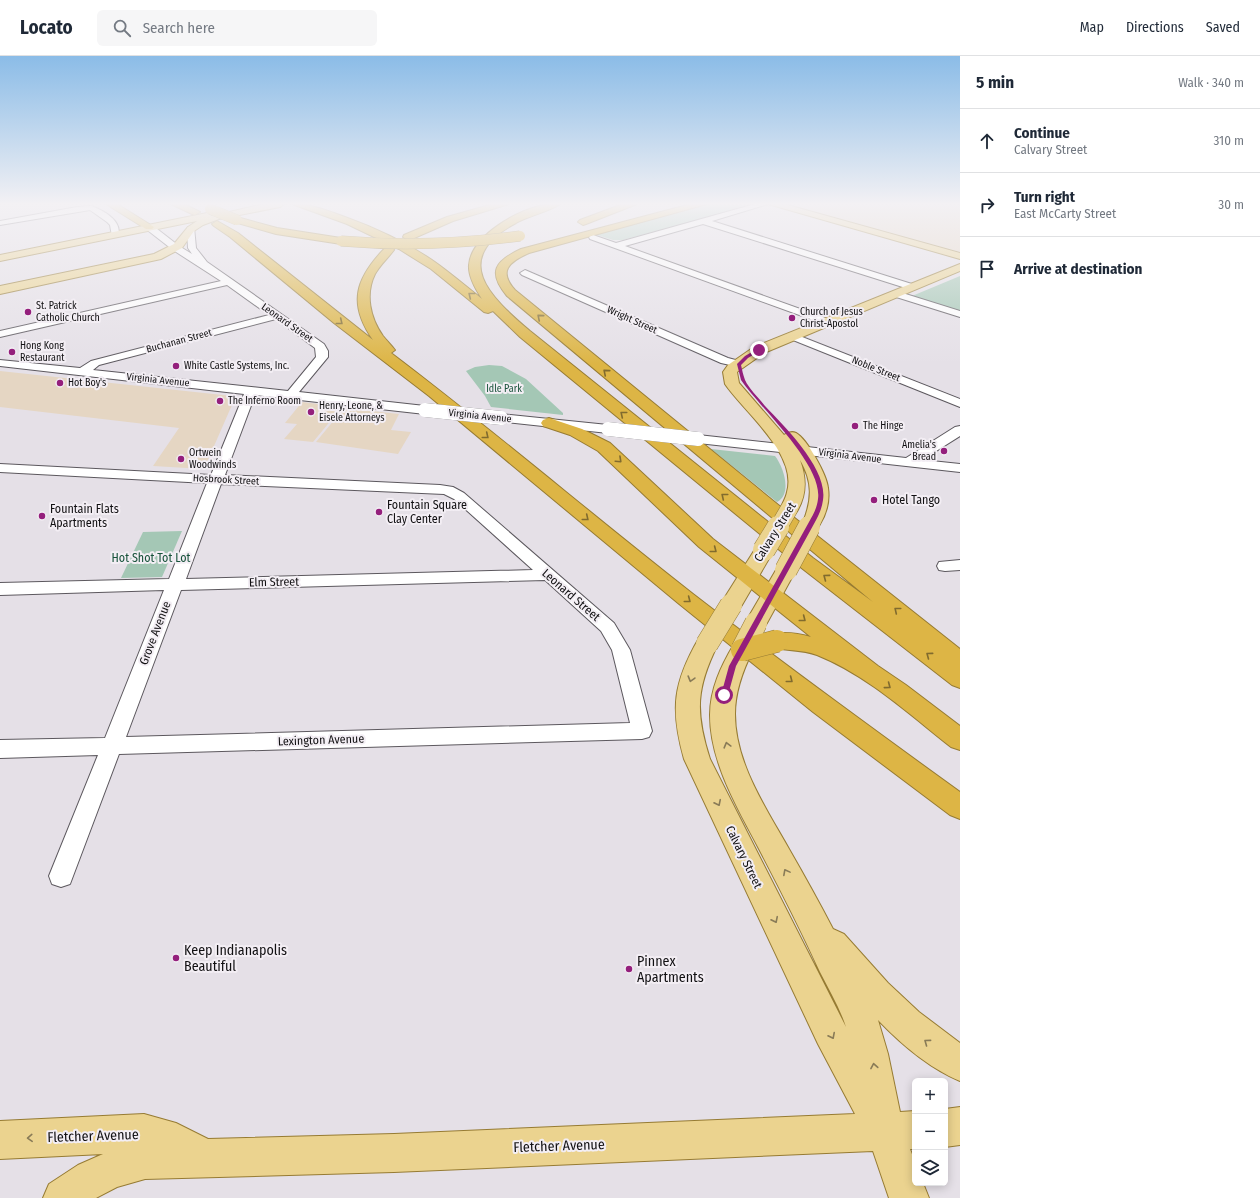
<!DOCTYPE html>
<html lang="en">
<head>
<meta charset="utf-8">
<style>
	:root { --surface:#fff; --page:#f6f6f7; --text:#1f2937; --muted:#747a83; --line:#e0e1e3 }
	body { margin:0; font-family:"Fira Sans Condensed",sans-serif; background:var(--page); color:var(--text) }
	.controls { position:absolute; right:12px; bottom:12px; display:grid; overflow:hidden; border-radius:6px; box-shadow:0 2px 10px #0003 }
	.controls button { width:36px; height:36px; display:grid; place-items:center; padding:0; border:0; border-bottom:1px solid var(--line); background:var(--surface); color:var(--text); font:20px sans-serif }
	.stop { position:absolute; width:12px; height:12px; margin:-9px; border:3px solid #941f7c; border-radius:50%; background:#fff }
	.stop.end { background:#941f7c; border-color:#fff; box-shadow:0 1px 4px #0008 }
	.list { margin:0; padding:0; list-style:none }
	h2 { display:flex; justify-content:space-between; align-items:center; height:52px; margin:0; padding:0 16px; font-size:17px }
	h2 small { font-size:13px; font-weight:400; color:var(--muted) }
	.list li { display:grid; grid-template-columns:26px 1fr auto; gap:12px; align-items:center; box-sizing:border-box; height:64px; padding:0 16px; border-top:1px solid var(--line) }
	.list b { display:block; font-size:15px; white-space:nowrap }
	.list p { margin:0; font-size:13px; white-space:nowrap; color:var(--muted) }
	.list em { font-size:13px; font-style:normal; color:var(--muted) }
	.icon { flex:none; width:22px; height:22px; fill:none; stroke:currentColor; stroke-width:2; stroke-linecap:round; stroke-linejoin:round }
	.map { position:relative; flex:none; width:960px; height:1142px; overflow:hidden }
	header { display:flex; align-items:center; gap:24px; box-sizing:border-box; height:56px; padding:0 20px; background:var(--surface); border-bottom:1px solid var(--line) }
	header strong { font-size:19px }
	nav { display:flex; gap:22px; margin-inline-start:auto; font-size:14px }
	.search { width:280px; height:36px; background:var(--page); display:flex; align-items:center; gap:10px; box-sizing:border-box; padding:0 14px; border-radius:6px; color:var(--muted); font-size:15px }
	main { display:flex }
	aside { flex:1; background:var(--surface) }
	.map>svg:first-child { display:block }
	.commercial { fill:#e5d6c3 }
	.green { fill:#a4c7b5 }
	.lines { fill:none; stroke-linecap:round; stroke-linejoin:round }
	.minor-casing { stroke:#5c585e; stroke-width:2 }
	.major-casing { stroke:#967b33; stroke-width:2 }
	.highway-casing { stroke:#967b33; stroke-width:2 }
	.minor { fill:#fff; fill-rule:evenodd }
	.major { fill:#ebd38f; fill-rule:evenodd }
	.highway { fill:#ddb545; fill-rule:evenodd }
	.minor-bridge-casing { stroke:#5c585e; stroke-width:14; stroke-linecap:butt }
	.major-bridge-far1-casing { stroke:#967b33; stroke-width:18; stroke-linecap:butt }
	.major-bridge-casing { stroke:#967b33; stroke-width:23; stroke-linecap:butt }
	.highway-bridge-far1-casing { stroke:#967b33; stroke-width:11; stroke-linecap:butt }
	.highway-bridge-casing { stroke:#967b33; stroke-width:23; stroke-linecap:butt }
	.minor-bridge { stroke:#fff; stroke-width:14 }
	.major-bridge-far1 { stroke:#ebd38f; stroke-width:17 }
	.major-bridge { stroke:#ebd38f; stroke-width:22 }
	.highway-bridge-far1 { stroke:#ddb545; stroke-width:10 }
	.highway-bridge { stroke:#ddb545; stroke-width:22 }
	.oneway { stroke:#816b2e }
	.oneway2 { stroke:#897b57 }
	.route { fill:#941f7c }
	.poi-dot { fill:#941f7c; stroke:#f3eef4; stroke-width:1.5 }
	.labels { text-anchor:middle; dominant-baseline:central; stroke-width:4; stroke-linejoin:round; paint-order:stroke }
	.far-poi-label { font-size:10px; fill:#111012; stroke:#f3eef4; text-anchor:start }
	.far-street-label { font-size:10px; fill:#111012; stroke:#f3eef4 }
	.far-park-label { font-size:10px; fill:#17523a; stroke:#f3eef4 }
	.poi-label { font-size:12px; fill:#111012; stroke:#f3eef4; text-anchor:start }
	.street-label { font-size:12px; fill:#111012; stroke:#f3eef4 }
	.park-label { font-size:12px; fill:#17523a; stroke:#f3eef4 }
	.near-poi-label { font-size:14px; fill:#111012; stroke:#f3eef4; text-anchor:start }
	.near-street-label { font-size:14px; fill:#111012; stroke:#f3eef4 }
</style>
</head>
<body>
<header>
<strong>Locato</strong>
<div class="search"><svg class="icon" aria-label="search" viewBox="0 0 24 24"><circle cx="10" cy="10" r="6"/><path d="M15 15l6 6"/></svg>Search here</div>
<nav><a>Map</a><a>Directions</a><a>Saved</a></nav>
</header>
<main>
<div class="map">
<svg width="960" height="1142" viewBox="0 0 960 1142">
	<rect width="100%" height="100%" fill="#e5e0e7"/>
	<!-- commercial -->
	<g class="commercial">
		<path d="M 785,148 L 960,148 L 960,196 L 944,192 Z"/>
		<path d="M 0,315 L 232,340 L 235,342 L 204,413 L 153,410 L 179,372 L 0,351 Z"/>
		<path d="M 302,346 L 342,351 L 313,386 L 284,383 L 297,368 L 285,367 Z"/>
		<path d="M 344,352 L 399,358 L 391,374 L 411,376 L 398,398 L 316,386 Z"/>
	</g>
	<!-- green -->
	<g class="green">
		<path d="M 710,148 L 753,149 L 623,184 L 613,184 L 594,178 Z"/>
		<path d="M 960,220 L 960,256 L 912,240 Z"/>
		<path d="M 489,309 L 502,310 L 526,323 L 563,357 L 563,359 L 491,351 L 485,340 L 466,315 L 475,311 Z"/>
		<path d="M 711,393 L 775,400 C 783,410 793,438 777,446 Z"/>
		<path d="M 182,475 L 162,521 L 121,522 L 143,476 Z"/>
	</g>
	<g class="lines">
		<defs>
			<g id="minor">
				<path d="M 755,148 L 768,148 L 712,165 L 915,229 L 917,231 L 915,233 L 909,233 L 703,168 L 625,190 L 831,264 L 832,266 L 831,268 L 827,269 L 590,183 L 589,181 L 593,179 L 616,187 Z"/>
				<path d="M 91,150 C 103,154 123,165 118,180 L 112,180 L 110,169 L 107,166 L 90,154 L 0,169 L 0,165 L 77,151 Z"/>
				<path d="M 146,169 L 152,169 L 179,190 L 192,198 L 188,192 L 187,173 L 188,171 L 194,171 L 196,192 L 207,206 L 324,288 L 328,295 L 328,301 L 299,336 L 425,350 L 429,351 L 431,354 L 429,357 L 425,358 L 255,339 L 225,419 L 440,429 L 453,431 L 464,437 L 614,567 L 630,594 L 652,675 L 649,681 L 642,683 L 119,698 L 70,828 L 61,831 L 52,828 L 49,820 L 98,699 L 0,702 L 0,684 L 105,682 L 164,534 L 0,539 L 0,527 L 169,523 L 207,427 L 0,416 L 0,408 L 211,419 L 244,338 L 0,310 L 0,304 L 80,312 L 91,305 L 269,259 L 227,229 L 0,281 L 0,275 L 221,225 L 173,194 L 146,173 ZM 276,263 L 315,292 L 316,301 L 288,335 L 93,314 L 99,309 ZM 221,428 L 444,438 L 454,443 L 533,514 L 186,523 ZM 545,524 L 601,575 L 612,594 L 630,667 L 126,681 L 181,534 Z"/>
				<path d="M 525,214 L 728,302 L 743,306 L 745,308 L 743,310 L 739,311 L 721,307 L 522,219 L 520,217 Z"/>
				<path d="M 896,235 L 960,255 L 960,261 L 893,240 L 891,238 L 893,236 Z"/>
				<path d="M 792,277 L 960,343 L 960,351 L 788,282 L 787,280 Z"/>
				<path d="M 501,358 L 608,369 L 613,370 L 615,373 L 613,376 L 608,377 L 496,365 L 495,362 L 496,359 Z"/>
				<path d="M 960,370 L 960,380 L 922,404 L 960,408 L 960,416 L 698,387 L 693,386 L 691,383 L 693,380 L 698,379 L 906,402 L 955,371 Z"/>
				<path d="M 960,504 L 960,514 L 945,515 L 939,514 L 937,510 L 939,506 Z"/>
			</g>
			<g id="major">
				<path d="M 264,148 L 284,148 L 280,151 L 219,163 L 203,169 L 194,175 L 182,192 L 161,203 L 0,238 L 0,230 L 154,198 L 174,188 L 188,171 L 197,165 L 0,205 L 0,199 L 207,157 L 212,160 Z"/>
				<path d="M 768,148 L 784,148 L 960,197 L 960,203 Z"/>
				<path d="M 960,208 L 960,215 L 764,297 L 737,316 L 739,327 L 784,379 C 787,377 792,375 796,377 C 807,383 827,419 828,432 C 830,445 826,459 819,470 L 812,472 L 805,470 L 803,466 C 812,444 813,426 800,404 C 807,423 807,440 796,457 L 789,459 L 782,457 L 780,453 C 782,448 786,442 787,436 C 798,398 744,356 725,328 L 723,316 L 728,309 L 754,291 Z"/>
				<path d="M 764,488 L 771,490 L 774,494 L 742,549 L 739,554 L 731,556 L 723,554 L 720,549 L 757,490 Z"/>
				<path d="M 786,508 L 793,509 L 796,514 L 767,567 L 764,572 L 756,575 L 748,572 L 745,567 L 776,514 L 779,509 Z"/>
				<path d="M 707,580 L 715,582 L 718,588 C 696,632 695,656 710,703 L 846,971 C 840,952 829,934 820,916 C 801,874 780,833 758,791 C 737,751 710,706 710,659 C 710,633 721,610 734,588 L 742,586 L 750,588 L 753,594 C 743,614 735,635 735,658 C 735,707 766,752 789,793 C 804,819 819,846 833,873 L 844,878 L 888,927 L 919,956 L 960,987 L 960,1025 C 929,1012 901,988 878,964 L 888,998 L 900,1056 L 915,1055 L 915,1093 L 910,1093 L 915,1106 L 915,1127 L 923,1127 L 929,1142 L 889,1142 L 873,1095 L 394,1116 L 145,1123 L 117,1131 L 96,1142 L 43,1142 L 49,1128 L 78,1109 L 103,1098 L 0,1103 L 0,1065 L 144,1058 L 176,1067 L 208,1083 L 394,1078 L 855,1058 L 818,988 L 684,703 C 670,653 673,627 699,582 Z"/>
				<path d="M 960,1051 L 960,1089 L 945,1091 L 945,1053 Z"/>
			</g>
			<g id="highway">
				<path d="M 106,148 L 117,148 L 154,171 L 152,173 L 146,173 Z"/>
				<path d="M 171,148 L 184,148 L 200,156 L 195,159 L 192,158 Z"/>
				<path d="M 292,148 C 311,148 326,154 345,161 C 378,173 410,188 439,209 C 454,220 468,232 482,243 C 476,234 468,221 469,209 C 471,180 518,153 545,149 C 550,148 555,148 560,148 C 553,154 526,161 516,167 C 449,203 490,241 530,275 L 813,502 L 873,546 L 507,240 C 487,216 495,205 521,193 L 691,148 L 707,148 L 529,197 C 509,206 498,215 515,234 L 782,452 L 960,593 L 960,632 L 952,629 L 799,510 L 520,281 L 493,255 L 488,257 L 484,256 L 431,213 L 399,193 L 347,168 Z"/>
				<path d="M 493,148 L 509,148 L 453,165 L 412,183 L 408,184 L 403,181 L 404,179 L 447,161 Z"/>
				<path d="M 623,148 L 637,148 L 586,168 L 583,169 L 578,166 L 580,164 Z"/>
				<path d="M 237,161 L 277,172 L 341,182 L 346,185 L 341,188 L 276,178 L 234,166 L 232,164 Z"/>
				<path d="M 217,165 L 238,177 L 373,284 C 347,247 356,222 385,192 L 393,192 L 394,194 C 388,202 380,209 375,218 C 365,238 370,262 383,280 C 387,285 391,289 395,294 L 391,297 C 494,375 592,459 693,538 C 781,606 870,671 960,736 L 960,763 L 950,759 L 813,656 L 678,547 L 429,340 L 334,267 L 230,181 L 214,170 L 212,168 Z"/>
				<path d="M 549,362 L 582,373 L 610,387 L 713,483 L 878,610 L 906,629 L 960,670 L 960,694 L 951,691 C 909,658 867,619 817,599 C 801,593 785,595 769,591 L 766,585 L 769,579 C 783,575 797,577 811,581 L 699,491 L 598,395 L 570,379 L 543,370 L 541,367 L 543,364 Z"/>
			</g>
		</defs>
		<!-- minor casing -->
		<use href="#minor" class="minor-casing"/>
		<!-- major casing -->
		<use href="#major" class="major-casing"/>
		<!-- highway casing -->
		<use href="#highway" class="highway-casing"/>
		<!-- minor -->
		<use href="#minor" class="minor"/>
		<!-- major -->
		<use href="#major" class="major"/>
		<!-- highway -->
		<use href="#highway" class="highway"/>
		<defs>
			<g id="minor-bridge">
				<path d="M 425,354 L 501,362"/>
				<path d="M 608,373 L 698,383"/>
			</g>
			<g id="major-bridge-far1">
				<path d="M 778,472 L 789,453"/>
				<path d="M 809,472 L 812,466"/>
			</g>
			<g id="major-bridge">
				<path d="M 764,494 L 778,471"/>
				<path d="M 786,514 L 809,471"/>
				<path d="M 707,588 L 731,549"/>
				<path d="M 742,594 L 756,567"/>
			</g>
			<g id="highway-bridge-far1">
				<path d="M 210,153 L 237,164"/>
				<path d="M 341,185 C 401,190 460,188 520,180"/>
			</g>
			<path id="highway-bridge" d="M 742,594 L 777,585"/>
		</defs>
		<!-- minor-bridge casing -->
		<use href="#minor-bridge" class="minor-bridge-casing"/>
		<!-- major-bridge-far1 casing -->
		<use href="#major-bridge-far1" class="major-bridge-far1-casing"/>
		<!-- major-bridge casing -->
		<use href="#major-bridge" class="major-bridge-casing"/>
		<!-- highway-bridge-far1 casing -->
		<use href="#highway-bridge-far1" class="highway-bridge-far1-casing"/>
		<!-- highway-bridge casing -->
		<use href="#highway-bridge" class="highway-bridge-casing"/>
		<!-- minor-bridge -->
		<use href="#minor-bridge" class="minor-bridge"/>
		<!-- major-bridge-far1 -->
		<use href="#major-bridge-far1" class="major-bridge-far1"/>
		<!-- major-bridge -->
		<use href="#major-bridge" class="major-bridge"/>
		<!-- highway-bridge-far1 -->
		<use href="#highway-bridge-far1" class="highway-bridge-far1"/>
		<!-- highway-bridge -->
		<use href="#highway-bridge" class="highway-bridge"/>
	</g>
	<!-- one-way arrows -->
	<defs><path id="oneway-chevron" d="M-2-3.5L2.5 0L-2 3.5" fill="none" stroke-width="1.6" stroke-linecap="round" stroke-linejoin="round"/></defs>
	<g class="oneway">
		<use href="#oneway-chevron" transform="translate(471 239) rotate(-141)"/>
		<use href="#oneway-chevron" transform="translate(540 261) rotate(-140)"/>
		<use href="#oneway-chevron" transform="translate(340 266) rotate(39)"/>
		<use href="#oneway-chevron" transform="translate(606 316) rotate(-140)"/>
		<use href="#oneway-chevron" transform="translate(623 358) rotate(-141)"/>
		<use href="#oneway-chevron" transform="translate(486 380) rotate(39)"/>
		<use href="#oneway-chevron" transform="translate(619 404) rotate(43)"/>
		<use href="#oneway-chevron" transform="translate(724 440) rotate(-141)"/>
		<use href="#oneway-chevron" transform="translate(586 462) rotate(39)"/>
		<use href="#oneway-chevron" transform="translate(714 494) rotate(38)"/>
		<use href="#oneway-chevron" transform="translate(826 521) rotate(-143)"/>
		<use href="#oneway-chevron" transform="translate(688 544) rotate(38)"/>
		<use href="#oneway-chevron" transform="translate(897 554) rotate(-141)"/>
		<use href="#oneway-chevron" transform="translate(803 563) rotate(38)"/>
		<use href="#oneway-chevron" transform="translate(929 599) rotate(-143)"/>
		<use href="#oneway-chevron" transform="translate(790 624) rotate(38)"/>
		<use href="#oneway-chevron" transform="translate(888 630) rotate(37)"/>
	</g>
	<g class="oneway2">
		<use href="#oneway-chevron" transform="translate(691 623) rotate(106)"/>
		<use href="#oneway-chevron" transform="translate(727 689) rotate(-105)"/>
		<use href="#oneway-chevron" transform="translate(718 747) rotate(64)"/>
		<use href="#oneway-chevron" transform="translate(786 816) rotate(-118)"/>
		<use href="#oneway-chevron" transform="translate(775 864) rotate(64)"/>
		<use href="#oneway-chevron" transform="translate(832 980) rotate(63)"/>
		<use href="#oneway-chevron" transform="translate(927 986) rotate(-144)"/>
		<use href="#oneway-chevron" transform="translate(874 1010) rotate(-100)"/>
		<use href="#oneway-chevron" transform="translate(30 1082) rotate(177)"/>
	</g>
	<!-- sky -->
	<linearGradient id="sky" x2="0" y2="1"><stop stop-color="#8bbce7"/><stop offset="0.48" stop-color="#f3f1f4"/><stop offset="1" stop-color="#f3f1f4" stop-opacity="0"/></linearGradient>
	<rect width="960" height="308" fill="url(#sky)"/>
	<!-- route -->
	<path class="route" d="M 757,293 L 761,294 L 748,302 L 741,309 C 742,313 743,319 745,324 C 749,333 759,342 765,350 C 785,371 828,413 823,444 C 822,452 819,459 815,466 L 736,610 L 728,639 L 724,642 L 721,639 L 729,610 L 809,466 C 813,459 817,452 818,443 C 823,409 761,353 741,324 L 737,308 L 745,300 Z"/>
	<!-- markers -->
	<g class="poi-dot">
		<circle cx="28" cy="256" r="4"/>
		<circle cx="792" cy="262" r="4"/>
		<circle cx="12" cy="296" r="4"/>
		<circle cx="176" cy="310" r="4"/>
		<circle cx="60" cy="327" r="4"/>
		<circle cx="220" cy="345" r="4"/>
		<circle cx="311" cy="356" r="4"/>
		<circle cx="855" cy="370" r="4"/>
		<circle cx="944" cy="395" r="4"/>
		<circle cx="181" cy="403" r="4"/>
		<circle cx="874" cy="444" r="4"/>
		<circle cx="379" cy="456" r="4"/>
		<circle cx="42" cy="460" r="4"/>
		<circle cx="176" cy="902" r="4"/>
		<circle cx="629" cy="913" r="4"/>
	</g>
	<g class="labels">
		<!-- far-poi labels -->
		<g class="far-poi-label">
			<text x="36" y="250">St. Patrick<tspan x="36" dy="12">Catholic Church</tspan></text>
			<text x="800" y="256">Church of Jesus<tspan x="800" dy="12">Christ-Apostol</tspan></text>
			<text x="20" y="290">Hong Kong<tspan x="20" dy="12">Restaurant</tspan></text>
			<text x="184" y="310">White Castle Systems, Inc.</text>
			<text x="68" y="327">Hot Boy's</text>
			<text x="228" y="345">The Inferno Room</text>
			<text x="319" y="350">Henry, Leone, &amp;<tspan x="319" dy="12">Eisele Attorneys</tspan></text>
			<text x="863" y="370">The Hinge</text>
			<text x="936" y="389" text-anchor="end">Amelia's<tspan x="936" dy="12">Bread</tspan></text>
			<text x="189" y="397">Ortwein<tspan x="189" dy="12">Woodwinds</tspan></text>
		</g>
		<!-- far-street labels -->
		<g class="far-street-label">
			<text transform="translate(632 264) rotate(24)">Wright Street</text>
			<text transform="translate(287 267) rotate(35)">Leonard Street</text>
			<text transform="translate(179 285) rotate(-15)">Buchanan Street</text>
			<text transform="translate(876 313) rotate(22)">Noble Street</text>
			<text transform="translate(158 324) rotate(6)">Virginia Avenue</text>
			<text transform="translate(480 360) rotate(6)">Virginia Avenue</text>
			<text transform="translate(850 400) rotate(7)">Virginia Avenue</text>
			<text transform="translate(226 424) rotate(3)">Hosbrook Street</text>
		</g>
		<!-- far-park labels -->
		<g class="far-park-label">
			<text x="504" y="333">Idle Park</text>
		</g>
		<!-- poi labels -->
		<g class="poi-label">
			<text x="882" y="444">Hotel Tango</text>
			<text x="387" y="449">Fountain Square<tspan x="387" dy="14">Clay Center</tspan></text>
			<text x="50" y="453">Fountain Flats<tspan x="50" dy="14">Apartments</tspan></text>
		</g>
		<!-- street labels -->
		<g class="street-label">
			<text transform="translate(775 476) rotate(-58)">Calvary Street</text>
			<text transform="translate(274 526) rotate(-1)">Elm Street</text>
			<text transform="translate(571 539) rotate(41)">Leonard Street</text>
			<text transform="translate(155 577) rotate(-69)">Grove Avenue</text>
			<text transform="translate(321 684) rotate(-2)">Lexington Avenue</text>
			<text transform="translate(744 801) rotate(64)">Calvary Street</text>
		</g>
		<!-- park labels -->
		<g class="park-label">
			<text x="151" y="502">Hot Shot Tot Lot</text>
		</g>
		<!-- near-poi labels -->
		<g class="near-poi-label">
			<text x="184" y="894">Keep Indianapolis<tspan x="184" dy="16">Beautiful</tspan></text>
			<text x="637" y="905">Pinnex<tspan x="637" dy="16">Apartments</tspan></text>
		</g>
		<!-- near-street labels -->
		<g class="near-street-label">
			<text transform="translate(93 1080) rotate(-2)">Fletcher Avenue</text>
			<text transform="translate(559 1090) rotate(-2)">Fletcher Avenue</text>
		</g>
	</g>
</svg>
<div class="controls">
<button>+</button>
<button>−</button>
<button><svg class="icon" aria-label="layers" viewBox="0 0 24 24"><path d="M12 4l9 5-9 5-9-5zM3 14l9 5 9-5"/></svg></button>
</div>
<div class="stop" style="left:724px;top:639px"></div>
<div class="stop end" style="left:759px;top:294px"></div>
</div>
<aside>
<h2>5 min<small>Walk · 340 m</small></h2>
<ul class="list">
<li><svg class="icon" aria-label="ahead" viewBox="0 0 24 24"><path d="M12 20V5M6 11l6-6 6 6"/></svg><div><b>Continue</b><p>Calvary Street</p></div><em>310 m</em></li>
<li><svg class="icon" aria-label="right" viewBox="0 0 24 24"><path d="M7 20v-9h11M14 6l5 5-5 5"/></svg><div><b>Turn right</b><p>East McCarty Street</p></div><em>30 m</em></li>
<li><svg class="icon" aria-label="arrive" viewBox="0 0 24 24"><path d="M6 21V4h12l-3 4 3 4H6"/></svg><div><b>Arrive at destination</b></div></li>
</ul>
</aside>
</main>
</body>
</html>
